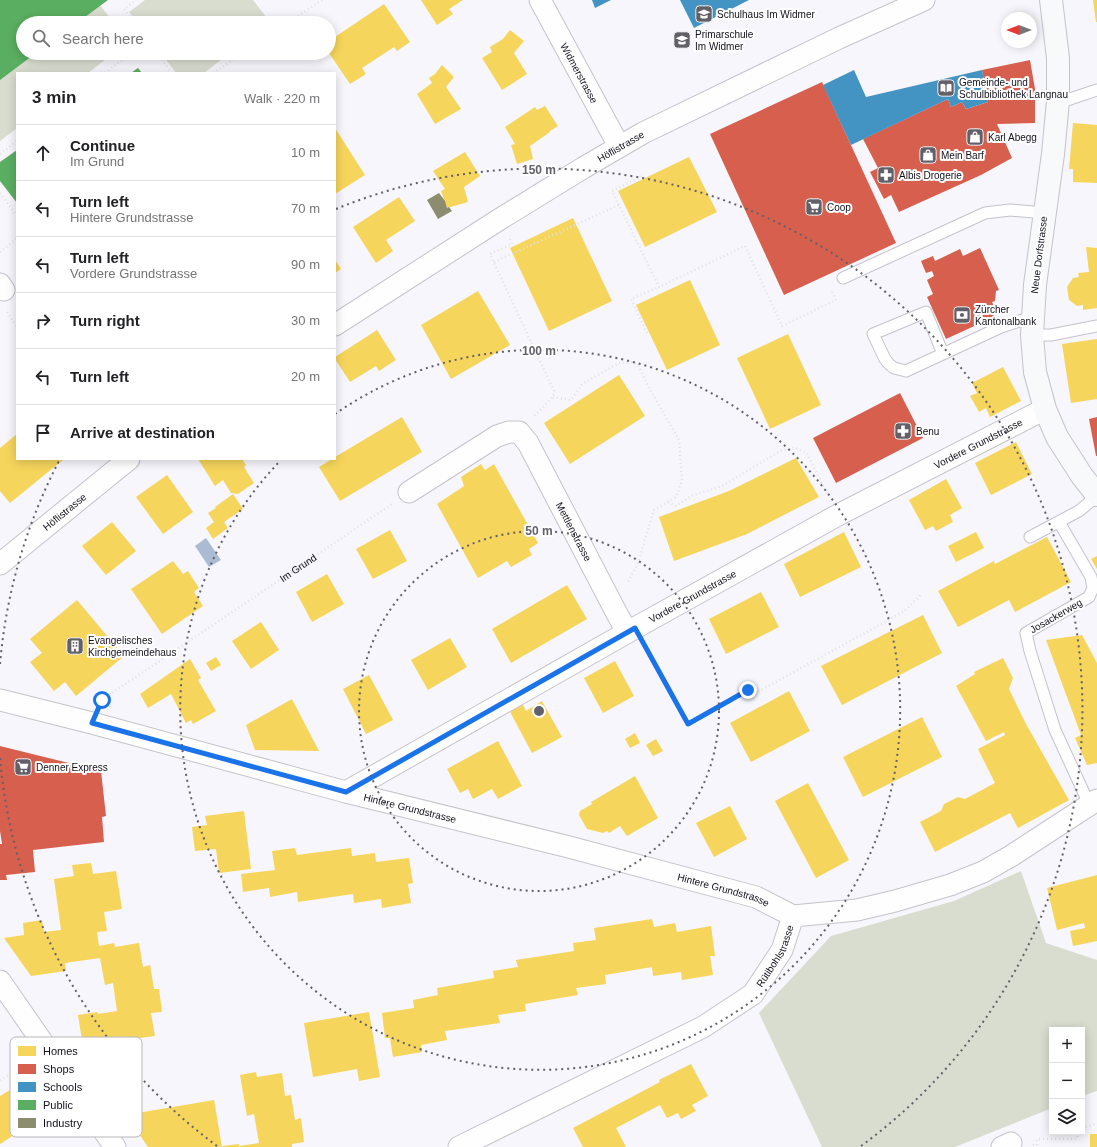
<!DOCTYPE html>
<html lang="en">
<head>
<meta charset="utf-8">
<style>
	:root { --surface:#fff; --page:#f6f6f6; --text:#202124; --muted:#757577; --line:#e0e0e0 }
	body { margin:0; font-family:Arial,sans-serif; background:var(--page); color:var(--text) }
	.controls { position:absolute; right:12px; bottom:12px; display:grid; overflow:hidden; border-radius:0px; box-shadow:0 2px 10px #0003 }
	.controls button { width:36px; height:36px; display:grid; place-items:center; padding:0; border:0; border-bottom:1px solid var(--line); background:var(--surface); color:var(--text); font:20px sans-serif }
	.compass { position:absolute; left:1001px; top:12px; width:36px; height:36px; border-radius:50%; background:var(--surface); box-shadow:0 2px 10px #0003; rotate:270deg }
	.stop { position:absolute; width:12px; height:12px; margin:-9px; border:3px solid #1a73e8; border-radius:50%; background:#fff }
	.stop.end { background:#1a73e8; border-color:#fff; box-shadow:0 1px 4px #0008 }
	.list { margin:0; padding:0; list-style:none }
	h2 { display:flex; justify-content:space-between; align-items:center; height:52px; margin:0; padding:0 16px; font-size:17px }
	h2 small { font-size:13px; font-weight:400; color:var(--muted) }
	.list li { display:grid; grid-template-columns:26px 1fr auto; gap:12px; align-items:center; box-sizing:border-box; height:56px; padding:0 16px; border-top:1px solid var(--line) }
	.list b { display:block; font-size:15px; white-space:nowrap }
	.list p { margin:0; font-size:13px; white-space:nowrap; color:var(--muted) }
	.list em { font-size:13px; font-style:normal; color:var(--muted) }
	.icon { flex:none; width:22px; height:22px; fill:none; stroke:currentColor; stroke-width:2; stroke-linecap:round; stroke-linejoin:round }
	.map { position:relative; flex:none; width:1097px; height:1147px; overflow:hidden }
	.search { position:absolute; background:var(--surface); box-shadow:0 2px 10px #0003; left:16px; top:16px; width:320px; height:44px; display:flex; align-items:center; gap:10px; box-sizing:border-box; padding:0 14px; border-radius:22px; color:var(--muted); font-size:15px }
	.panel { position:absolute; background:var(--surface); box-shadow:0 2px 10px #0003; left:16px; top:72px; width:320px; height:388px; border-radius:0px }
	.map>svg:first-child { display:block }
	.green { fill:#d9ddd0 }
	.water { fill:#abbbd4 }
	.homes { fill:#f6d55c }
	.shops { fill:#d6604d }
	.schools { fill:#4393c3 }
	.public { fill:#5aae61 }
	.industry { fill:#8c8c6e }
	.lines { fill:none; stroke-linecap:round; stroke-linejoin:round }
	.service-casing { stroke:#c4c3cb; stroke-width:13 }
	.minor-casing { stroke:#c4c3cb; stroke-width:23 }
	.secondary-casing { stroke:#c4c3cb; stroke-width:24 }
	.path { stroke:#e1e1e2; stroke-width:2.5; stroke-dasharray:1 3; stroke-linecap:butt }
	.service { stroke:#fefeff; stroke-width:11 }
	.minor { stroke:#fefeff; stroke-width:21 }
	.secondary { stroke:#f8f9fb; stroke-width:22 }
	.route { stroke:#1a73e8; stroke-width:5 }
	.ring { fill:none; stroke:#626069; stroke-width:2; stroke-dasharray:2 4 }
	.labels { text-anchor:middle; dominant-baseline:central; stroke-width:4; stroke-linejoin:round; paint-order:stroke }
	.poi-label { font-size:10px; fill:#12101a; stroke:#fff; text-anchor:start }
	.street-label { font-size:10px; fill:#12101a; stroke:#fff }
	.key { fill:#fff; stroke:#b8b7ba; stroke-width:1 }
	.key-label { font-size:11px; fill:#12101a }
	.centre { fill:#626069; stroke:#fff; stroke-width:2 }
	.ring-label { font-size:12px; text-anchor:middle; font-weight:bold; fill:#626069; stroke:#fff; stroke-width:4; stroke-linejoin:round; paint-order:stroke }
</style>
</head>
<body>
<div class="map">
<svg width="1097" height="1147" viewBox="0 0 1097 1147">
	<rect width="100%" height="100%" fill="#f7f6fc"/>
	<!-- green -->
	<g class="green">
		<path d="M 96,0 L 114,23 L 23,23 L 23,53 L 114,53 L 88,73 L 17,73 L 17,128 L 0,141 L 0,7 Z"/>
		<path d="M 145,0 L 253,0 L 270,22 L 138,23 L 129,12 Z"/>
		<path d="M 161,53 L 230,53 L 204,73 L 176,73 Z"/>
		<path d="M 1021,871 L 1046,943 L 1097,960 L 1097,1091 L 1082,1096 L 1082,1030 L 1052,1030 L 1052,1108 L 955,1147 L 822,1147 L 759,1013 L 831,936 L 954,901 Z"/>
	</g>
	<!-- water -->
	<path class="water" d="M 206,538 L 221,560 L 209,567 L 195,546 Z"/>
	<!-- homes -->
	<g class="homes">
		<path d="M 421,0 L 463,0 L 449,9 L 453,14 L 437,25 Z"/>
		<path d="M 1093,0 L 1097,0 L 1097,22 L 1096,22 Z"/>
		<path d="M 384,4 L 410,42 L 397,51 L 394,47 L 362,68 L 366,74 L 350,84 L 329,53 L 329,41 Z"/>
		<path d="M 510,30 L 524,41 L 514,53 L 527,74 L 502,90 L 482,58 L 492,52 L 490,47 L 503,39 Z"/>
		<path d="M 442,65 L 454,77 L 446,87 L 461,109 L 435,124 L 417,94 L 432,83 L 429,78 L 435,74 Z"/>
		<path d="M 545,106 L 558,126 L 550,131 L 550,132 L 530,146 L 533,159 L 517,164 L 511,145 L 515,144 L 505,127 L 535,107 L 537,110 Z"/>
		<path d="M 1073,123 L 1097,125 L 1097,183 L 1073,182 L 1073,169 L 1069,169 Z"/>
		<path d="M 335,128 L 365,175 L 335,194 Z"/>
		<path d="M 465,152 L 480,176 L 464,187 L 468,202 L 447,208 L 441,191 L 445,189 L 433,171 Z"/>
		<path d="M 689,157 L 717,212 L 645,247 L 618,191 Z"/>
		<path d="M 399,197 L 415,221 L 386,240 L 393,251 L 376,263 L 353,227 Z"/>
		<path d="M 573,218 L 612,301 L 549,331 L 510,248 Z"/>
		<path d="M 1086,247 L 1097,248 L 1097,308 L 1083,310 L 1083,305 L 1077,306 L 1069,300 L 1067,287 L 1073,278 L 1079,277 L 1078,273 L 1089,272 Z"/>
		<path d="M 335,260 L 341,269 L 335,273 Z"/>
		<path d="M 690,280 L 720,345 L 667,370 L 636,305 Z"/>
		<path d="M 478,291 L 510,345 L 451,379 L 421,325 Z"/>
		<path d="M 377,330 L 396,360 L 379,371 L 376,366 L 350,382 L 335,359 L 335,357 Z"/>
		<path d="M 788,334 L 821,405 L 770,429 L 737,358 Z"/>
		<path d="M 1097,339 L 1097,399 L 1071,403 L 1062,344 Z"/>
		<path d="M 1003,367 L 1021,401 L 990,417 L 986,408 L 979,412 L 970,396 L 977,393 L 972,383 Z"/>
		<path d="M 619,375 L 645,416 L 570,464 L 544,423 Z"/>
		<path d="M 402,417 L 422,452 L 340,501 L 319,467 L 332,459 L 335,459 L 335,457 Z"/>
		<path d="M 17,434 L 17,459 L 64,459 L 10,503 L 0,491 L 0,448 Z"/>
		<path d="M 1016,442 L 1032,474 L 991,495 L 975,463 Z"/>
		<path d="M 796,458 L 819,497 L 747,534 L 674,561 L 659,517 L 729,491 Z"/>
		<path d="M 198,459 L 242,459 L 246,465 L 244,467 L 254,483 L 238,494 L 231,493 L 223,480 L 215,486 Z"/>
		<path d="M 481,464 L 485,470 L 494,464 L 538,543 L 529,549 L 532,555 L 511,567 L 507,561 L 478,578 L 437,504 L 464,486 L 461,477 Z"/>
		<path d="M 167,475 L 193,512 L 163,534 L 136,497 Z"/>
		<path d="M 946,479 L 962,508 L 950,515 L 953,522 L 936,531 L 933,526 L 925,530 L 909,500 Z"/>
		<path d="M 233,494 L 243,509 L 224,522 L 228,528 L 213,539 L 206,528 L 214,522 L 208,513 L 216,508 L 215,507 Z"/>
		<path d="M 112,522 L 136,551 L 106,575 L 82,546 Z"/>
		<path d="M 390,530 L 407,561 L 373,579 L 356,549 Z"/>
		<path d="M 844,532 L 861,567 L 800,597 L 784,564 Z"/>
		<path d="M 976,532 L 984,548 L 956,562 L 948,546 Z"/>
		<path d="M 1047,537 L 1071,582 L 1015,612 L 1009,600 L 958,627 L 938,591 L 994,561 L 995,564 Z"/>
		<path d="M 1097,556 L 1097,569 L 1091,559 Z"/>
		<path d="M 173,561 L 183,574 L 188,571 L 199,588 L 194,592 L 203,606 L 162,634 L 131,589 Z"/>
		<path d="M 327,574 L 344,604 L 312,622 L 296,592 Z"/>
		<path d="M 567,585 L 587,619 L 511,663 L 492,629 Z"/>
		<path d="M 761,592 L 779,627 L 726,654 L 709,619 Z"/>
		<path d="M 77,600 L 124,656 L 76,696 L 65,682 L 54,691 L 30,662 L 42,653 L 30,639 Z"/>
		<path d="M 923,615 L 942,653 L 842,705 L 821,666 Z"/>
		<path d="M 261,622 L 279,650 L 251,669 L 232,641 Z"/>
		<path d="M 1082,635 L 1097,663 L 1097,763 L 1087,765 L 1075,738 L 1081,735 L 1046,640 Z"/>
		<path d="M 450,638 L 467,667 L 428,690 L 411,660 Z"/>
		<path d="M 216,657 L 221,665 L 211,671 L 206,663 Z"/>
		<path d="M 1003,658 L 1013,678 L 1009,689 L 1026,724 L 1069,800 L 1018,828 L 1010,813 L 935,852 L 920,822 L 941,811 L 944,804 L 958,797 L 965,799 L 995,783 L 978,749 L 1005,735 L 1004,732 L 986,741 L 956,686 L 975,674 L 974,672 Z"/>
		<path d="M 190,659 L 201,678 L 198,680 L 216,711 L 193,724 L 191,720 L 186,723 L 171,694 L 148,708 L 140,694 Z"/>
		<path d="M 615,661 L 634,696 L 603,713 L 584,678 Z"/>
		<path d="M 369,675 L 393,720 L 366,734 L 343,689 Z"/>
		<path d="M 789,691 L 810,731 L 751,762 L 730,723 Z"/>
		<path d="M 292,699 L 319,751 L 255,750 L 246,725 Z"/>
		<path d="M 521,701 L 526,711 L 542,701 L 562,737 L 532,753 L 508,708 Z"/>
		<path d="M 922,717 L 942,757 L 863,797 L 843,757 Z"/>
		<path d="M 635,733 L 640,743 L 630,748 L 625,739 Z"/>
		<path d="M 656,739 L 663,751 L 653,756 L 646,745 Z"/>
		<path d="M 498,741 L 522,786 L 498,799 L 492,789 L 473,799 L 468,789 L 460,793 L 447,769 Z"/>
		<path d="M 635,776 L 658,818 L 627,836 L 620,826 L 609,833 L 607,831 L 603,833 L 587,829 L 579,815 L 580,811 L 592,804 L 591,802 Z"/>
		<path d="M 808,783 L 849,860 L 816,878 L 775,801 Z"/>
		<path d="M 730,806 L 747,839 L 714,857 L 696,823 Z"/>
		<path d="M 244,811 L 251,869 L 219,873 L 216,849 L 195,851 L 192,827 L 207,825 L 205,816 Z"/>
		<path d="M 295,848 L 297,855 L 351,848 L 352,856 L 375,853 L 376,862 L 409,858 L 413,883 L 408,884 L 411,903 L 382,908 L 381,899 L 354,903 L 353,894 L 298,902 L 297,892 L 270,897 L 269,888 L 243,892 L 241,874 L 275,870 L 272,851 Z"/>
		<path d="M 91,863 L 93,874 L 116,871 L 122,909 L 104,912 L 107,931 L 97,932 L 99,946 L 114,943 L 115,947 L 139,943 L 143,967 L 150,965 L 154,989 L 159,989 L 162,1012 L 151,1013 L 155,1036 L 124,1040 L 125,1046 L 84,1052 L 78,1015 L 97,1012 L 98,1014 L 117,1011 L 113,983 L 105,985 L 100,958 L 65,963 L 66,971 L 31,976 L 4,938 L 24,935 L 23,923 L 42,920 L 44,932 L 61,930 L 54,879 L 74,876 L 72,865 Z"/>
		<path d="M 1097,875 L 1097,941 L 1073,946 L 1070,931 L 1085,928 L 1084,923 L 1057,930 L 1047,888 Z"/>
		<path d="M 652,919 L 654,927 L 675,923 L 677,932 L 711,926 L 715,956 L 710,956 L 713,975 L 682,980 L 681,972 L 653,976 L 652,967 L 605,975 L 606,984 L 576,988 L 578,995 L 525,1004 L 526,1011 L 498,1015 L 500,1023 L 445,1031 L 447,1040 L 421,1045 L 422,1052 L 393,1057 L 390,1038 L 385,1038 L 382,1013 L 414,1008 L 413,1000 L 438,995 L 437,988 L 494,978 L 493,971 L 518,967 L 516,960 L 574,951 L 573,943 L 596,940 L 594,928 Z"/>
		<path d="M 369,1012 L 380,1077 L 359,1081 L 357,1069 L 313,1077 L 304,1023 Z"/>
		<path d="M 691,1064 L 708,1096 L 692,1105 L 696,1111 L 681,1119 L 678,1113 L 667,1118 L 660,1105 L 616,1128 L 626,1147 L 583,1147 L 573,1128 L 660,1082 L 659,1080 Z"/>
		<path d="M 256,1072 L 257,1077 L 282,1073 L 285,1096 L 291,1095 L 295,1120 L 301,1118 L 304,1142 L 292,1144 L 292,1147 L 223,1147 L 222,1146 L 239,1144 L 239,1146 L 259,1143 L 254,1114 L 247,1116 L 240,1075 Z"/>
		<path d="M 15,1087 L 36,1121 L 0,1144 L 0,1096 Z"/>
		<path d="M 214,1100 L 222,1147 L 148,1147 L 126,1115 Z"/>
		<rect x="1090" y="1134" width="7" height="13"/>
	</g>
	<!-- shops -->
	<g class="shops">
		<path d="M 1030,60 L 1035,89 L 1035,123 L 997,124 L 1012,158 L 981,175 L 899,212 L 891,195 L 884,199 L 870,172 L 878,168 L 863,139 L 948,99 L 951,107 L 962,102 L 966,109 L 988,102 L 982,70 Z"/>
		<path d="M 822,82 L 896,243 L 784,295 L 710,134 Z"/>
		<path d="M 980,248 L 999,290 L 996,291 L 995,301 L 992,302 L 994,306 L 994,317 L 946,339 L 927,297 L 933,294 L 927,280 L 934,276 L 932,271 L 926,273 L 921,261 L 933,256 L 935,261 L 960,249 L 963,256 Z"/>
		<path d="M 900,393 L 923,438 L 836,483 L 813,438 Z"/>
		<path d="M 1097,417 L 1097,456 L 1096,456 L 1089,419 Z"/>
		<path d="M 0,746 L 101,771 L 106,816 L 102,817 L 104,842 L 33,850 L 35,872 L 6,875 L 7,880 L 0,880 L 0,844 L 2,844 L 0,831 Z"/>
	</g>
	<!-- schools -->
	<g class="schools">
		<path d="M 592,0 L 611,0 L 595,8 Z"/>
		<path d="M 680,0 L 749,0 L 694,28 Z"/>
		<path d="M 854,70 L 866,97 L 982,70 L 988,102 L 966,109 L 962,102 L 951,107 L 948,99 L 851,145 L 823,85 Z"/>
	</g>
	<!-- public -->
	<g class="public">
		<path d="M 0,0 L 108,0 L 77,23 L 23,23 L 23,53 L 36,53 L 0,80 Z"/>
		<path d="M 138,68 L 142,73 L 131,73 Z"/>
		<path d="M 17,150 L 17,203 L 0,181 L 0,162 Z"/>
	</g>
	<!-- industry -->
	<path class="industry" d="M 439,193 L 445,201 L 447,208 L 449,207 L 452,211 L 438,219 L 427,200 Z"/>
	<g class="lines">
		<defs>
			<g id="service">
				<path d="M 1058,101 L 1067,100 L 1097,90"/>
				<path d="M 843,278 L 985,213 L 1010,210 L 1045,213"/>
				<path d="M 1032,335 L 1051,335 L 1097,326"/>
				<path d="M 943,354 L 926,312 L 873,334 L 885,359 L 889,364 L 894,368 L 906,371 L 1001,327 L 1032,317"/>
				<path d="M 1059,522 L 1091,577 L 1093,588 L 1089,597 L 1026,633 L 1030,651 L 1055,730 L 1089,804"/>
				<path d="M 1030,537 L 1079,511 L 1097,496"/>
			</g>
			<g id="minor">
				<path id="s2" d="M 540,0 L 619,146"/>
				<path d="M 0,284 L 4,290"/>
				<path id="s3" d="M 335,325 L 500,219 L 583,168 L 643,133 L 839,38 L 924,0"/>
				<path id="s4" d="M 409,492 L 497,436 L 509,432 L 519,432 L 528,443 L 615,610 L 627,632"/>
				<path id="s5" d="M 0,564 L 129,459"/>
				<path id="s6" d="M 0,700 L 92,723 L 346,792 L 569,847 L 756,897 L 793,916"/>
				<path id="s7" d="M 346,792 L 635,628 L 838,515 L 1045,409"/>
				<path d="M 0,981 L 115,1147"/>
				<path id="s8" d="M 459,1147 L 703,1027 L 753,994 L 782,950 L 793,916 L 857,910 L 895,901 L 950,885 L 983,872 L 1011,856 L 1097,800"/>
				<path d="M 1002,1147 L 1011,1143"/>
			</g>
			<path id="secondary" d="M 1051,0 L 1058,58 L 1058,101 L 1053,154 L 1035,285 L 1032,335 L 1035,372 L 1045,409 L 1057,437 L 1082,476 L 1097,495"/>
		</defs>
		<!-- service casing -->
		<use href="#service" class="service-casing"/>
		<!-- minor casing -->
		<use href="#minor" class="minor-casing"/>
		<!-- secondary casing -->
		<use href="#secondary" class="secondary-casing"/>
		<!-- path -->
		<g class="path">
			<path d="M 134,23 L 124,9 L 136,0"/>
			<path d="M 288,23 L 322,0"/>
			<path d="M 157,53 L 172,73"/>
			<path d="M 105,73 L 131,53"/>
			<path d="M 213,73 L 243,53"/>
			<path d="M 0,154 L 17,141"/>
			<path d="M 0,193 L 17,216"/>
			<path d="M 619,205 L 612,191 L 643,176"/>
			<path d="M 510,239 L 512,244 L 490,254 L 554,391 L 553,397 L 534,416"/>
			<path d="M 0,252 L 17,238"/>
			<path d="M 494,262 L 619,205 L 659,287 L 745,246 L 782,326 L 836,300 L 832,292"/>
			<path d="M 7,312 L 17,327"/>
			<path d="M 647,333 L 631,299 L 659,287"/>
			<path d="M 553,397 L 570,400 L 574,396 L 582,384 L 619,363 L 633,362 L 639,367 L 648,386 L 679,440 L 682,480 L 676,497 L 654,510 L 638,563 L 627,584"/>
			<path d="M 668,502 L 676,506 L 691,496 L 722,486 L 782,450 L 795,448 L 807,453 L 828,496"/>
			<path d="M 646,648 L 688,724 L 748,690 L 754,694 L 903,612 L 922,594"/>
			<path id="s1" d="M 100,703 L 102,700 L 392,504"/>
			<path d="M 0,1080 L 29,1064"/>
			<path d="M 1082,1128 L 1097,1124"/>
			<path d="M 1033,1145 L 1037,1145 L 1037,1139 L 1077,1139 L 1078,1132"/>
		</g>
		<!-- service -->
		<use href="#service" class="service"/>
		<!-- minor -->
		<use href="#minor" class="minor"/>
		<!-- secondary -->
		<use href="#secondary" class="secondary"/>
	</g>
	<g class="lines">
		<!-- route -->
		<path class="route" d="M 102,700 L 92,723 L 346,792 L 635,628 L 688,724 L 748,690"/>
	</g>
	<!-- distance rings -->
	<g class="ring">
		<circle cx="539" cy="711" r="180"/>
		<path d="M335 414A360 360 0 1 1 280 461"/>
		<path d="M217 1146A541 541 0 0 1 0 758M0 664A541 541 0 0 1 59 461M336 209A541 541 0 0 1 861 1146"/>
	</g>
	<!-- icons -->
	<defs>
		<symbol id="school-square" viewBox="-11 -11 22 22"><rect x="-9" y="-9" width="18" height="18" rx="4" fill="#626069" stroke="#fff"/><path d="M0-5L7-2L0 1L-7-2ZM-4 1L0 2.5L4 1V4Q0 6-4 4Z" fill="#fff"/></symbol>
		<symbol id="library-square" viewBox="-11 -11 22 22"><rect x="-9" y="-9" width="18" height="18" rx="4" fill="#626069" stroke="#fff"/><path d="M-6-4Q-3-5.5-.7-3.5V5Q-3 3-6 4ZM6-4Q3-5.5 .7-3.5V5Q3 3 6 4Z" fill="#fff"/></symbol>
		<symbol id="shop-square" viewBox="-11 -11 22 22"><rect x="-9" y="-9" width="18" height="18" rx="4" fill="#626069" stroke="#fff"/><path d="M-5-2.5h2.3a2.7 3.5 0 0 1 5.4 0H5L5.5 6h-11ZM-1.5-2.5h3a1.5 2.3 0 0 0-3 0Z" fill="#fff"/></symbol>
		<symbol id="pharmacy-square" viewBox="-11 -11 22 22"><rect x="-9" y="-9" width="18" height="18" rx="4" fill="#626069" stroke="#fff"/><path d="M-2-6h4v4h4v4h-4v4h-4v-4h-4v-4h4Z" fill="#fff"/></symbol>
		<symbol id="supermarket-square" viewBox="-11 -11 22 22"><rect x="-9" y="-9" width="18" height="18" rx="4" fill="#626069" stroke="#fff"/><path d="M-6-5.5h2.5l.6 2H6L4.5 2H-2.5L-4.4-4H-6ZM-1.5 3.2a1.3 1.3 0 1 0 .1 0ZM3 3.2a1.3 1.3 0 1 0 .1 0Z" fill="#fff"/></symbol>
		<symbol id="bank-square" viewBox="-11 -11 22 22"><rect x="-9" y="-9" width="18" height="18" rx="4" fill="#626069" stroke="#fff"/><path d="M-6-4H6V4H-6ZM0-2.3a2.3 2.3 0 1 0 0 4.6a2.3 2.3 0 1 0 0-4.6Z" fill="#fff"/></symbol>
		<symbol id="building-square" viewBox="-11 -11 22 22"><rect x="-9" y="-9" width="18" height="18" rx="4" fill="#626069" stroke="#fff"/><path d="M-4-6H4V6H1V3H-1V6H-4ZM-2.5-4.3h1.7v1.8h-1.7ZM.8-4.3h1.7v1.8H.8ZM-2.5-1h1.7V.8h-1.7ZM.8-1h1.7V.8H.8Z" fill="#fff"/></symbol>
	</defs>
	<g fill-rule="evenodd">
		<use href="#school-square" x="694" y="4" width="20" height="20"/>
		<use href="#school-square" x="672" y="30" width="20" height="20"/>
		<use href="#library-square" x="936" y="78" width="20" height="20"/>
		<use href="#shop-square" x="965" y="127" width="20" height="20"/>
		<use href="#shop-square" x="918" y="145" width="20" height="20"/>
		<use href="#pharmacy-square" x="876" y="165" width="20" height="20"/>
		<use href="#supermarket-square" x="804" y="197" width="20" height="20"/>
		<use href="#bank-square" x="952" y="305" width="20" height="20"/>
		<use href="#pharmacy-square" x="893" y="421" width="20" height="20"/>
		<use href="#building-square" x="65" y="636" width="20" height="20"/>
		<use href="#supermarket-square" x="13" y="757" width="20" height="20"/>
	</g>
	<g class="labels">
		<!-- poi labels -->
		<g class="poi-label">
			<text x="717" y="14">Schulhaus Im Widmer</text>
			<text x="695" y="34">Primarschule<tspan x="695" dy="12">Im Widmer</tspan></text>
			<text x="959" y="82">Gemeinde- und<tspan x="959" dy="12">Schulbibliothek Langnau</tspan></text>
			<text x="988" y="137">Karl Abegg</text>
			<text x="941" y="155">Mein Barf</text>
			<text x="899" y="175">Albis Drogerie</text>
			<text x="827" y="207">Coop</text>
			<text x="975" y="309">Zürcher<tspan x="975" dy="12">Kantonalbank</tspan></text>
			<text x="916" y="431">Benu</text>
			<text x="88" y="640">Evangelisches<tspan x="88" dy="12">Kirchgemeindehaus</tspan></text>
			<text x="36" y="767">Denner Express</text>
		</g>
		<!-- street labels -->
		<g class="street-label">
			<text stroke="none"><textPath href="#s2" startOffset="83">Widmerstrasse</textPath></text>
			<text stroke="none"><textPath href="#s3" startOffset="337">Höflistrasse</textPath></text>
			<text transform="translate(1039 255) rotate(-83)">Neue Dorfstrasse</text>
			<text stroke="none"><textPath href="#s7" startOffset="722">Vordere Grundstrasse</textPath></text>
			<text stroke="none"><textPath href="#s5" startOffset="83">Höflistrasse</textPath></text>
			<text stroke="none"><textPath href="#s4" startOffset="241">Mettlenstrasse</textPath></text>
			<text stroke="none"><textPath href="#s1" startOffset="240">Im Grund</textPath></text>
			<text stroke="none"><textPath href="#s7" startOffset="398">Vordere Grundstrasse</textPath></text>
			<text transform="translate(1056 616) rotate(-30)">Josackerweg</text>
			<text stroke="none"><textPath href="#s6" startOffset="424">Hintere Grundstrasse</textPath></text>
			<text stroke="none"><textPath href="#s6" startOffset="748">Hintere Grundstrasse</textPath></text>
			<text stroke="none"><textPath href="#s8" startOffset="376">Rütibohlstrasse</textPath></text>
		</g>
	</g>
	<!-- legend -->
	<rect x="10" y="1037" width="132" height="100" rx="6" class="key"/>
	<rect x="18" y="1046" width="18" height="10" fill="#f6d55c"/>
	<rect x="18" y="1064" width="18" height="10" fill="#d6604d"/>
	<rect x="18" y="1082" width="18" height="10" fill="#4393c3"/>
	<rect x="18" y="1100" width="18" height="10" fill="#5aae61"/>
	<rect x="18" y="1118" width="18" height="10" fill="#8c8c6e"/>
	<g class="key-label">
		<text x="43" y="1055">Homes</text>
		<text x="43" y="1073">Shops</text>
		<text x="43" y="1091">Schools</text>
		<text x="43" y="1109">Public</text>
		<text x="43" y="1127">Industry</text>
	</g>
	<circle cx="539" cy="711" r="6" class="centre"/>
	<g class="ring-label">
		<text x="539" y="174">150 m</text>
		<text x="539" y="355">100 m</text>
		<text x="539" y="535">50 m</text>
	</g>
</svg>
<div class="controls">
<button>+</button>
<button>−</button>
<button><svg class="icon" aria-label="layers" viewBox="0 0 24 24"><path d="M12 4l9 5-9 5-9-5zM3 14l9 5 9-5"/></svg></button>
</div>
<svg class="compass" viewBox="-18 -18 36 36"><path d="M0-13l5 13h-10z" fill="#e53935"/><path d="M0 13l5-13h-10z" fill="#757577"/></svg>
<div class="stop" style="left:102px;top:700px"></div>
<div class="stop end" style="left:748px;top:690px"></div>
<div class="search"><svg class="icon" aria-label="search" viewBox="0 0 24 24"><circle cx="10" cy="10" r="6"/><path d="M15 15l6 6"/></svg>Search here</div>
<section class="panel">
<h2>3 min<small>Walk · 220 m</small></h2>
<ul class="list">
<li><svg class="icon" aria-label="ahead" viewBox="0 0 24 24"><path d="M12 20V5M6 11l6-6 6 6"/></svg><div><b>Continue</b><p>Im Grund</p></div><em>10 m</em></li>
<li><svg class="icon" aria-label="left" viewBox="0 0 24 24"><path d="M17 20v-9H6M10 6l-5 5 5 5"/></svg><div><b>Turn left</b><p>Hintere Grundstrasse</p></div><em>70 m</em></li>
<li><svg class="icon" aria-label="left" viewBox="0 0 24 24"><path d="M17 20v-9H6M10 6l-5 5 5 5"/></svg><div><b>Turn left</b><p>Vordere Grundstrasse</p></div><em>90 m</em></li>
<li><svg class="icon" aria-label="right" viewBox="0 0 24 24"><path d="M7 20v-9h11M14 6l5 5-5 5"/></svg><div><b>Turn right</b></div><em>30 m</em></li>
<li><svg class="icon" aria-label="left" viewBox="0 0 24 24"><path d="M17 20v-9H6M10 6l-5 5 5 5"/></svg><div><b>Turn left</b></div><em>20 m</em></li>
<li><svg class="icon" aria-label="arrive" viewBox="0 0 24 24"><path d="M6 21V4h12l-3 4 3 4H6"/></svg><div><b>Arrive at destination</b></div></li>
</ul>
</section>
</div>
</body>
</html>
